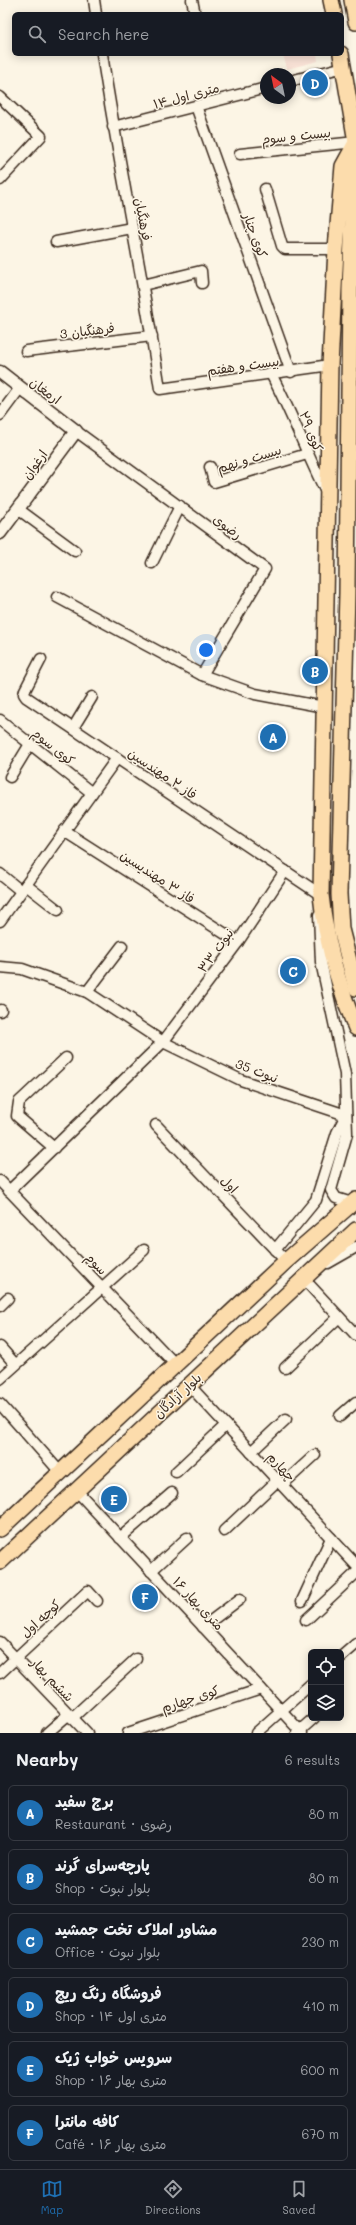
<!DOCTYPE html>
<html lang="en">
<head>
<meta charset="utf-8">
<style>
	:root { --surface:#171b24; --page:#242831; --text:#f1f3f6; --muted:#9ea1a6; --line:#363941; --accent:#1f6fb2 }
	body { margin:0; font-family:Mali,"Playpen Sans Arabic",sans-serif; background:var(--page); color:var(--text) }
	.controls { position:absolute; right:12px; bottom:12px; display:grid; overflow:hidden; border-radius:6px; box-shadow:0 2px 10px #0003 }
	.controls button { width:36px; height:36px; display:grid; place-items:center; padding:0; border:0; border-bottom:1px solid var(--line); background:var(--surface); color:var(--text); font:20px sans-serif }
	.compass { position:absolute; left:260px; top:68px; width:36px; height:36px; border-radius:50%; background:var(--surface); box-shadow:0 2px 10px #0003; rotate:327deg }
	.you { position:absolute; left:206px; top:650px; width:14px; height:14px; margin:-10px; border:3px solid #fff; border-radius:50%; background:#1a73e8; box-shadow:0 0 0 6px #1a73e833 }
	.badge { display:grid; place-items:center; width:26px; height:26px; border-radius:50%; background:var(--accent); color:#fff; font-size:13px; font-weight:700 }
	.pin { position:absolute; translate:-50% -50%; border:2px solid #fff; box-shadow:0 1px 4px #0006 }
	.list { margin:0; padding:0; list-style:none }
	h2 { display:flex; justify-content:space-between; align-items:center; height:52px; margin:0; padding:0 16px; font-size:17px }
	h2 small { font-size:13px; font-weight:400; color:var(--muted) }
	.list li { display:grid; grid-template-columns:26px 1fr auto; gap:12px; align-items:center; box-sizing:border-box; height:56px; margin:0 8px 8px; padding:0 8px; border:1px solid var(--line); border-radius:6px }
	.list b { display:block; font-size:15px; white-space:nowrap }
	.list p { margin:0; font-size:13px; white-space:nowrap; color:var(--muted) }
	.list em { font-size:13px; font-style:normal; color:var(--muted) }
	.icon { flex:none; width:22px; height:22px; fill:none; stroke:currentColor; stroke-width:2; stroke-linecap:round; stroke-linejoin:round }
	.map { position:relative; flex:none; width:356px; height:1733px; overflow:hidden }
	.search { position:absolute; background:var(--surface); box-shadow:0 2px 10px #0003; left:12px; right:12px; top:12px; height:44px; display:flex; align-items:center; gap:10px; box-sizing:border-box; padding:0 14px; border-radius:6px; color:var(--muted); font-size:15px }
	.sheet { height:436px; background:var(--surface) }
	nav { display:flex; justify-content:space-around; align-items:center; box-sizing:border-box; height:56px; border-top:1px solid var(--line); background:var(--surface); font-size:11px; color:var(--muted) }
	nav a { display:grid; justify-items:center; gap:2px }
	nav .on { color:var(--accent) }
	.map>svg:first-child { display:block }
	.built { fill:#f9e2d6 }
	.lines { fill:none; stroke-linecap:round; stroke-linejoin:round }
	.minor-casing { stroke:#3b2a1e; stroke-width:13 }
	.tertiary-casing { stroke:#3b2a1e; stroke-width:15 }
	.primary-casing { stroke:#3b2a1e; stroke-width:18 }
	.minor { stroke:#fcf5e5; stroke-width:10 }
	.tertiary { stroke:#fcf5e5; stroke-width:12 }
	.primary { stroke:#fcdcac; stroke-width:15 }
	.labels { text-anchor:middle; dominant-baseline:central; stroke-width:3; stroke-linejoin:round; paint-order:stroke }
	.street-label { font-size:13px; fill:#3b2a1e; stroke:#fcf5e5 }
</style>
</head>
<body>
<div class="map">
<svg width="356" height="1733" viewBox="0 0 356 1733">
	<rect width="100%" height="100%" fill="#fcf5e5"/>
	<filter id="ink" filterUnits="userSpaceOnUse"><feTurbulence type="fractalNoise" baseFrequency=".025" numOctaves="2"/><feDisplacementMap in="SourceGraphic" scale="8" xChannelSelector="R" yChannelSelector="G"/><feConvolveMatrix kernelMatrix="1 2 1 2 8 2 1 2 1" color-interpolation-filters="sRGB"/></filter>
	<g filter="url(#ink)">
		<!-- built -->
		<path class="built" d="M 283,54 L 317,54 L 318,61 L 287,69 Z"/>
		<g class="lines">
			<defs>
				<g id="minor">
					<path d="M 94,0 L 96,14"/>
					<path d="M 192,0 L 195,14"/>
					<path d="M 102,54 C 119,166 143,277 160,389 L 330,365"/>
					<path d="M 290,81 L 344,67"/>
					<path d="M 0,97 L 41,136 L 0,180"/>
					<path d="M 196,106 L 291,372"/>
					<path d="M 113,127 L 266,88"/>
					<path d="M 240,154 L 356,142"/>
					<path d="M 265,189 L 282,246 L 285,249 L 336,249"/>
					<path d="M 56,242 L 132,228"/>
					<path d="M 143,285 L 201,271 L 202,283"/>
					<path d="M 26,351 L 152,336"/>
					<path d="M 271,374 C 292,413 306,453 326,492"/>
					<path d="M 0,415 L 20,388"/>
					<path d="M 76,431 L 265,569 L 202,675"/>
					<path d="M 210,467 L 214,482 L 307,454"/>
					<path d="M 18,509 L 75,551"/>
					<path d="M 152,563 L 180,506"/>
					<path d="M 57,597 L 202,675 L 255,694 L 324,707"/>
					<path d="M 41,659 L 25,690 L 24,694 L 26,697 L 285,871 L 321,895 L 321,899"/>
					<path d="M 0,720 L 92,793"/>
					<path d="M 73,728 L 92,697"/>
					<path d="M 10,777 L 30,744"/>
					<path d="M 64,831 L 238,942"/>
					<path d="M 0,874 L 21,891"/>
					<path d="M 26,885 L 58,910"/>
					<path d="M 319,915 L 321,962 L 345,1074 L 347,1134 L 331,1190 L 336,1198 L 352,1203"/>
					<path d="M 0,921 L 117,758"/>
					<path d="M 0,967 L 22,969 L 87,992 L 163,1042 L 241,1080 L 346,1115"/>
					<path d="M 87,992 L 122,946"/>
					<path d="M 0,1011 L 1,1010"/>
					<path d="M 156,1125 L 286,1261"/>
					<path d="M 54,1148 L 17,1116 L 19,1102 L 66,1058"/>
					<path d="M 0,1181 L 175,1364"/>
					<path d="M 9,1191 L 163,1042 L 238,942 L 285,871"/>
					<path d="M 275,1250 L 316,1200 L 337,1133 L 346,1115"/>
					<path d="M 328,1263 L 356,1247"/>
					<path d="M 303,1278 L 356,1335"/>
					<path d="M 0,1306 L 8,1298"/>
					<path d="M 0,1347 L 15,1364"/>
					<path d="M 285,1368 L 339,1317"/>
					<path d="M 0,1379 L 144,1250"/>
					<path d="M 189,1385 L 356,1565"/>
					<path d="M 0,1404 L 60,1472"/>
					<path d="M 340,1416 L 356,1402"/>
					<path d="M 251,1452 L 286,1419"/>
					<path d="M 176,1472 L 226,1425"/>
					<path d="M 282,1485 L 315,1455"/>
					<path d="M 76,1490 L 302,1733"/>
					<path d="M 224,1531 L 277,1481"/>
					<path d="M 120,1538 L 172,1493"/>
					<path d="M 151,1571 L 187,1538"/>
					<path d="M 302,1601 L 331,1538"/>
					<path d="M 306,1620 L 356,1573"/>
					<path d="M 203,1627 L 240,1599"/>
					<path d="M 0,1642 L 87,1733"/>
					<path d="M 341,1657 L 356,1644"/>
					<path d="M 0,1673 L 88,1591 L 97,1601"/>
					<path d="M 72,1718 L 136,1659"/>
					<path d="M 47,1733 L 69,1714"/>
					<path d="M 128,1733 L 261,1689"/>
					<path d="M 256,1733 L 311,1684"/>
					<path d="M 297,1733 L 314,1718"/>
				</g>
				<path id="tertiary" d="M 0,372 L 76,431 L 0,533"/>
				<g id="primary">
					<path d="M 331,0 L 334,14"/>
					<path d="M 352,0 L 356,22"/>
					<path d="M 341,54 L 356,142 L 350,290 L 347,593 L 339,894 L 341,929 L 356,988"/>
					<path d="M 354,146 L 343,166 L 336,249 L 330,365 L 321,895 C 326,942 338,985 356,1028"/>
					<path d="M 0,1529 L 286,1261 L 356,1200"/>
					<path d="M 0,1562 L 356,1230"/>
				</g>
			</defs>
			<!-- minor casing -->
			<use href="#minor" class="minor-casing"/>
			<!-- tertiary casing -->
			<use href="#tertiary" class="tertiary-casing"/>
			<!-- primary casing -->
			<use href="#primary" class="primary-casing"/>
			<!-- minor -->
			<use href="#minor" class="minor"/>
			<!-- tertiary -->
			<use href="#tertiary" class="tertiary"/>
			<!-- primary -->
			<use href="#primary" class="primary"/>
		</g>
	</g>
	<g class="labels">
		<!-- street labels -->
		<g class="street-label">
			<text transform="translate(186 95) rotate(-15)">۱۴ متری اول</text>
			<text transform="translate(296 135) rotate(-6)">بیست و سوم</text>
			<text transform="translate(144 219) rotate(79)">فرهنگیان</text>
			<text transform="translate(256 235) rotate(70)">کوی چنار</text>
			<text transform="translate(87 330) rotate(-7)">فرهنگیان 3</text>
			<text transform="translate(243 365) rotate(-8)">بیست و هفتم</text>
			<text transform="translate(46 390) rotate(37)">ارمغان</text>
			<text transform="translate(312 431) rotate(68)">کوی ۲۹</text>
			<text transform="translate(249 458) rotate(-17)">بیست و نهم</text>
			<text transform="translate(34 464) rotate(-54)">ارغوان</text>
			<text transform="translate(228 526) rotate(36)">رضوی</text>
			<text transform="translate(54 746) rotate(39)">کوی سوم</text>
			<text transform="translate(163 773) rotate(34)">فاز ۲ مهندسین</text>
			<text transform="translate(158 876) rotate(33)">فاز ۳ مهندیسین</text>
			<text transform="translate(215 950) rotate(-54)">نبوت ۳۳</text>
			<text transform="translate(257 1070) rotate(21)">نبوت 35</text>
			<text transform="translate(230 1184) rotate(46)">اول</text>
			<text transform="translate(97 1263) rotate(46)">سوم</text>
			<text transform="translate(177 1395) rotate(-43)">بلوار آزادگان</text>
			<text transform="translate(282 1466) rotate(47)">چهارم</text>
			<text transform="translate(199 1603) rotate(47)">۱۶ متری بهار</text>
			<text transform="translate(40 1618) rotate(-43)">کوچه اول</text>
			<text transform="translate(53 1679) rotate(46)">ششم بهار</text>
			<text transform="translate(190 1698) rotate(-18)">کوی چهارم</text>
		</g>
	</g>
</svg>
<div class="controls">
<button><svg class="icon" aria-label="locate" viewBox="0 0 24 24"><circle cx="12" cy="12" r="6"/><path d="M12 2v4M12 18v4M2 12h4M18 12h4"/></svg></button>
<button><svg class="icon" aria-label="layers" viewBox="0 0 24 24"><path d="M12 4l9 5-9 5-9-5zM3 14l9 5 9-5"/></svg></button>
</div>
<svg class="compass" viewBox="-18 -18 36 36"><path d="M0-13l5 13h-10z" fill="#e53935"/><path d="M0 13l5-13h-10z" fill="#9ea1a6"/></svg>
<div class="you"></div>
<div class="pin badge" style="left:273px;top:737px">A</div>
<div class="pin badge" style="left:315px;top:671px">B</div>
<div class="pin badge" style="left:293px;top:971px">C</div>
<div class="pin badge" style="left:315px;top:83px">D</div>
<div class="pin badge" style="left:114px;top:1499px">E</div>
<div class="pin badge" style="left:145px;top:1597px">F</div>
<div class="search"><svg class="icon" aria-label="search" viewBox="0 0 24 24"><circle cx="10" cy="10" r="6"/><path d="M15 15l6 6"/></svg>Search here</div>
</div>
<section class="sheet">
<h2>Nearby<small>6 results</small></h2>
<ul class="list">
<li><span class="badge">A</span><div><b>برج سفید</b><p>Restaurant · رضوی</p></div><em>80 m</em></li>
<li><span class="badge">B</span><div><b>پارچه‌سرای گرند</b><p>Shop · بلوار نبوت</p></div><em>80 m</em></li>
<li><span class="badge">C</span><div><b>مشاور املاک تخت جمشید</b><p>Office · بلوار نبوت</p></div><em>230 m</em></li>
<li><span class="badge">D</span><div><b>فروشگاه رنگ ریچ</b><p>Shop · ۱۴ متری اول</p></div><em>410 m</em></li>
<li><span class="badge">E</span><div><b>سرویس خواب ژیک</b><p>Shop · ۱۶ متری بهار</p></div><em>600 m</em></li>
<li><span class="badge">F</span><div><b>کافه مانترا</b><p>Café · ۱۶ متری بهار</p></div><em>670 m</em></li>
</ul>
</section>
<nav>
<a class="on"><svg class="icon" aria-label="map" viewBox="0 0 24 24"><path d="M3 6l6-2 6 2 6-2v14l-6 2-6-2-6 2zM9 4v14M15 6v14"/></svg>Map</a>
<a><svg class="icon" aria-label="directions" viewBox="0 0 24 24"><path d="M12 3l9 9-9 9-9-9zM9 14v-3h6M13 9l2 2-2 2"/></svg>Directions</a>
<a><svg class="icon" aria-label="saved" viewBox="0 0 24 24"><path d="M7 4h10v16l-5-4-5 4z"/></svg>Saved</a>
</nav>
</body>
</html>
